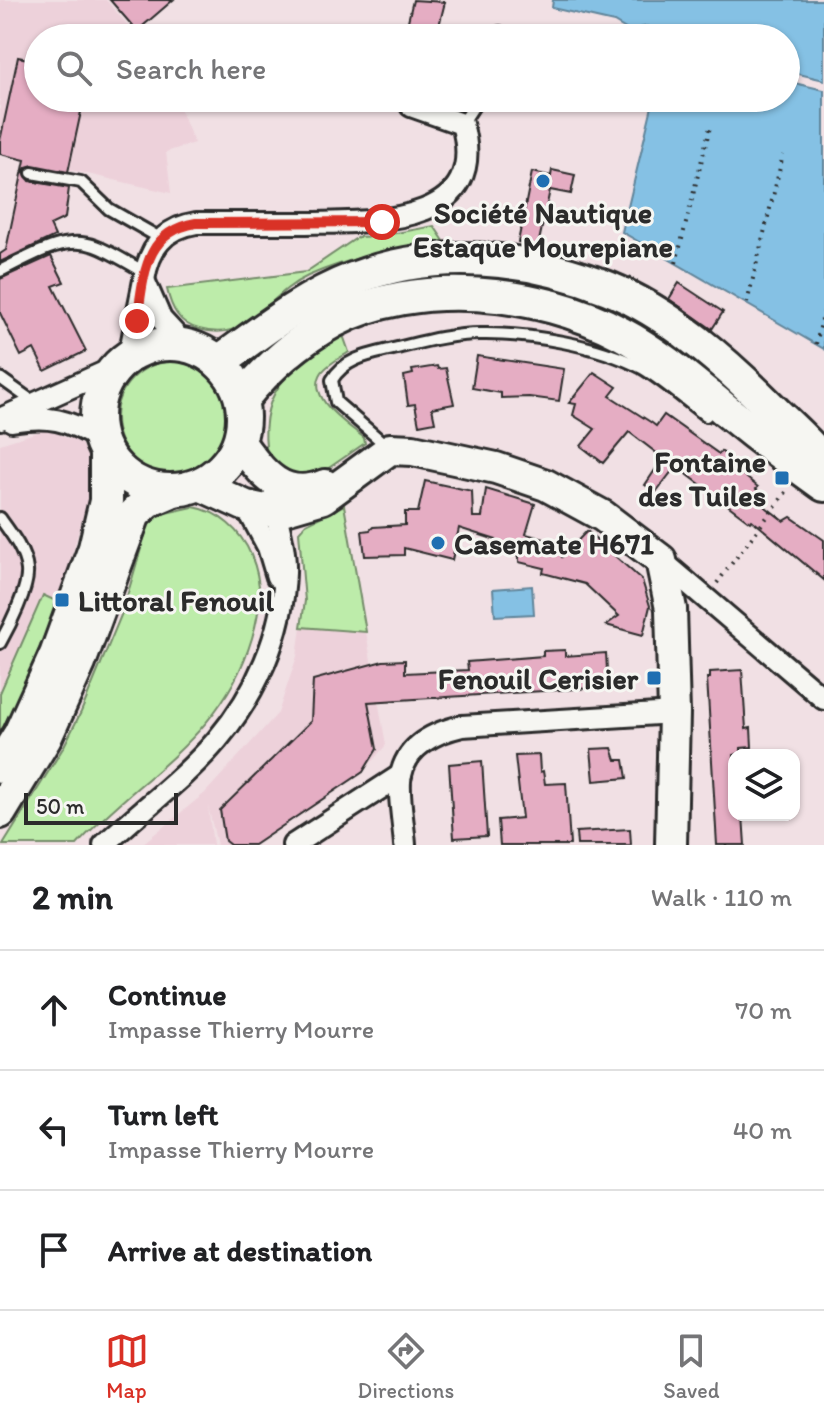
<!DOCTYPE html>
<html lang="en">
<head>
<meta charset="utf-8">
<style>
	:root { --surface:#fff; --page:#f6f6f6; --text:#202124; --muted:#757577; --line:#e0e0e0; --accent:#d93025 }
	body { margin:0; font-family:Itim,sans-serif; background:var(--page); color:var(--text) }
	.controls { position:absolute; right:24px; bottom:24px; display:grid; overflow:hidden; border-radius:16px; box-shadow:0 2px 6px #0004 }
	.controls button { width:72px; height:72px; display:grid; place-items:center; padding:0; border:0; border-bottom:2px solid var(--line); background:var(--surface); color:var(--text); font:40px sans-serif }
	.scale { position:absolute; left:24px; bottom:20px; width:154px; box-sizing:border-box; padding-left:8px; border:4px solid #2b2b2b; border-top:0; font-size:22px; line-height:28px; white-space:nowrap; color:#2b2b2b; -webkit-text-stroke:6px #f6f6f2; paint-order:stroke }
	.stop { position:absolute; width:24px; height:24px; margin:-18px; border:6px solid #d93025; border-radius:50%; background:#fff }
	.stop.end { background:#d93025; border-color:#fff; box-shadow:0 2px 8px #0008 }
	.list { margin:0; padding:0; list-style:none }
	h2 { display:flex; justify-content:space-between; align-items:center; height:104px; margin:0; padding:0 32px; font-size:34px }
	h2 small { font-size:26px; font-weight:400; color:var(--muted) }
	.list li { display:grid; grid-template-columns:52px 1fr auto; gap:24px; align-items:center; box-sizing:border-box; height:120px; padding:0 32px; border-top:2px solid var(--line) }
	.list b { display:block; font-size:30px; white-space:nowrap }
	.list p { margin:0; font-size:26px; white-space:nowrap; color:var(--muted) }
	.list em { font-size:26px; font-style:normal; color:var(--muted) }
	.icon { flex:none; width:44px; height:44px; fill:none; stroke:currentColor; stroke-width:2; stroke-linecap:round; stroke-linejoin:round }
	.map { position:relative; flex:none; width:824px; height:845px; overflow:hidden }
	.search { position:absolute; background:var(--surface); box-shadow:0 2px 6px #0004; left:24px; right:24px; top:24px; height:88px; display:flex; align-items:center; gap:20px; box-sizing:border-box; padding:0 28px; border-radius:44px; color:var(--muted); font-size:30px }
	.sheet { height:464px; background:var(--surface) }
	nav { display:flex; justify-content:space-around; align-items:center; box-sizing:border-box; height:112px; border-top:2px solid var(--line); background:var(--surface); font-size:22px; color:var(--muted) }
	nav a { display:grid; justify-items:center; gap:4px }
	nav .on { color:var(--accent) }
	.map>svg:first-child { display:block }
	.built { fill:#edd1da }
	.green { fill:#bdecaa; stroke:#748c6a; stroke-width:2 }
	.water { fill:#85c1e4; stroke:#61859a; stroke-width:2 }
	.building { fill:#e5adc3; stroke:#2b2b2b; stroke-width:2 }
	.lines { fill:none; stroke-linecap:round; stroke-linejoin:round }
	.lane-casing { stroke:#2b2b2b; stroke-width:16 }
	.street-casing { stroke:#2b2b2b; stroke-width:26 }
	.secondary-casing { stroke:#2b2b2b; stroke-width:36 }
	.primary-casing { stroke:#2b2b2b; stroke-width:38 }
	.path { stroke:#2b2b2b; stroke-width:4; stroke-dasharray:2 6; stroke-linecap:butt }
	.lane { stroke:#f6f6f2; stroke-width:10 }
	.street { stroke:#f6f6f2; stroke-width:20 }
	.secondary { stroke:#f6f6f2; stroke-width:30 }
	.primary { stroke:#f6f6f2; stroke-width:32 }
	.route { stroke:#d93025; stroke-width:10 }
	.poi-dot { fill:#1f6fb2; stroke:#f6f6f2; stroke-width:3 }
	.labels { text-anchor:middle; dominant-baseline:central; stroke-width:6; stroke-linejoin:round; paint-order:stroke }
	.poi-label { font-size:30px; font-weight:bold; fill:#2b2b2b; stroke:#f6f6f2; text-anchor:end }
</style>
</head>
<body>
<div class="map">
<svg width="824" height="845" viewBox="0 0 824 845">
	<rect width="100%" height="100%" fill="#f1e0e4"/>
	<filter id="ink" filterUnits="userSpaceOnUse"><feTurbulence type="fractalNoise" baseFrequency=".0125" numOctaves="2"/><feDisplacementMap in="SourceGraphic" scale="16" xChannelSelector="R" yChannelSelector="G"/><feConvolveMatrix kernelMatrix="1 2 1 2 8 2 1 2 1" color-interpolation-filters="sRGB"/></filter>
	<g filter="url(#ink)">
		<!-- built -->
		<g class="built">
			<path d="M 0,0 L 106,0 L 139,38 L 38,38 L 38,98 L 176,98 L 194,143 L 166,152 L 171,193 L 0,154 Z"/>
			<path d="M 44,430 L 60,431 L 60,435 L 69,439 L 71,436 L 82,445 L 93,470 L 88,499 L 58,602 L 43,596 L 0,693 L 0,444 Z"/>
			<path d="M 301,627 L 366,632 L 386,745 L 363,772 L 254,845 L 217,845 L 208,806 L 213,845 L 141,845 L 205,793 L 278,713 L 297,656 Z"/>
		</g>
		<!-- green -->
		<g class="green">
			<path d="M 434,226 L 444,241 C 398,248 351,257 308,276 C 265,295 252,344 199,329 C 179,324 171,308 167,289 L 306,272 L 358,237 L 380,236 Z"/>
			<path d="M 341,336 L 344,338 L 349,352 C 340,358 329,363 322,372 C 305,398 348,424 364,438 L 365,443 L 320,474 L 297,477 L 268,460 C 255,393 288,368 341,336 Z"/>
			<circle cx="172" cy="418" r="56"/>
			<path d="M 344,505 L 366,632 L 301,627 L 305,601 L 299,532 L 306,524 Z"/>
			<path d="M 193,507 C 219,511 241,531 251,555 C 263,584 261,608 252,638 C 222,739 141,774 77,845 L 3,845 L 63,748 L 81,712 L 122,613 L 148,525 L 161,514 Z"/>
			<path d="M 43,595 L 58,602 L 23,688 L 0,733 L 0,693 Z"/>
		</g>
		<!-- water -->
		<g class="water">
			<path d="M 553,0 L 824,0 L 824,80 L 786,71 L 786,38 L 662,38 L 648,26 L 639,28 L 634,34 L 614,22 L 552,8 Z"/>
			<path d="M 786,81 L 824,90 L 824,349 L 622,232 L 654,98 L 786,98 Z"/>
			<path d="M 532,586 L 534,614 L 495,616 L 493,589 Z"/>
		</g>
		<!-- building -->
		<g class="building">
			<path d="M 110,0 L 173,0 L 137,31 Z"/>
			<path d="M 413,0 L 445,2 L 436,38 L 404,38 Z"/>
			<path d="M 18,57 L 38,61 L 38,98 L 84,98 L 68,172 L 33,165 L 26,167 L 24,172 L 30,181 L 69,188 L 65,218 L 50,225 L 55,236 L 0,262 L 0,254 L 6,250 L 25,160 L 0,154 L 0,141 Z"/>
			<path d="M 552,170 L 575,175 L 571,194 L 550,190 L 538,246 L 518,242 L 532,172 L 551,176 Z"/>
			<path d="M 51,256 L 64,282 L 53,286 L 86,351 L 45,371 L 34,349 L 21,356 L 0,313 L 0,279 Z"/>
			<path d="M 679,283 L 723,312 L 712,329 L 669,299 Z"/>
			<path d="M 477,356 L 564,369 L 559,401 L 529,397 L 501,398 L 501,393 L 472,388 Z"/>
			<path d="M 437,366 L 438,369 L 446,368 L 454,404 L 432,408 L 435,422 L 419,425 L 415,404 L 408,405 L 404,376 L 413,374 L 412,370 Z"/>
			<path d="M 594,372 L 617,387 L 610,396 L 652,423 L 656,426 L 664,415 L 719,454 L 721,451 L 733,461 L 731,465 L 758,487 L 756,489 L 762,495 L 758,501 L 784,521 L 791,517 L 824,540 L 824,580 L 752,520 L 750,522 L 676,466 L 656,492 L 645,485 L 663,458 L 629,432 L 603,463 L 581,446 L 595,429 L 573,415 L 576,404 L 569,403 Z"/>
			<path d="M 425,481 L 472,491 L 473,517 L 482,517 L 486,489 L 535,504 L 526,534 L 552,541 L 562,557 L 587,531 L 642,580 L 650,606 L 643,635 L 606,625 L 619,616 L 585,584 L 543,573 L 544,568 L 519,562 L 519,556 L 493,548 L 496,540 L 459,528 L 452,560 L 404,548 L 404,555 L 365,556 L 362,531 L 370,530 L 373,527 L 405,525 L 405,512 L 418,512 Z"/>
			<path d="M 565,650 L 565,656 L 606,653 L 608,687 L 368,702 L 377,749 L 363,772 L 254,845 L 230,845 L 225,841 L 220,810 L 311,721 L 313,680 L 383,661 L 405,660 L 405,673 L 468,670 L 467,662 L 543,656 L 543,651 Z"/>
			<path d="M 742,670 L 746,729 L 751,728 L 752,747 L 741,748 L 741,753 L 734,755 L 734,815 L 743,815 L 745,845 L 717,845 L 707,678 L 710,678 L 710,672 Z"/>
			<path d="M 612,748 L 616,760 L 624,760 L 627,778 L 594,781 L 591,749 Z"/>
			<path d="M 539,755 L 540,772 L 543,771 L 545,784 L 566,783 L 570,845 L 500,845 L 498,820 L 522,818 L 515,756 Z"/>
			<path d="M 482,761 L 487,836 L 454,838 L 449,764 Z"/>
			<path d="M 630,829 L 631,845 L 577,845 L 576,832 Z"/>
		</g>
		<g class="lines">
			<defs>
				<g id="lane">
					<path d="M 498,38 L 500,32"/>
					<path d="M 462,124 L 479,98"/>
					<path d="M 32,173 L 81,182 L 109,209 L 160,238"/>
					<path d="M 0,271 C 28,258 63,234 95,246 C 112,252 129,264 145,272"/>
					<path d="M 0,378 L 35,403"/>
					<path d="M 388,447 L 336,402 L 332,380 C 346,356 375,354 401,347 C 426,341 453,334 480,334 C 529,333 598,345 642,368 C 664,381 685,400 706,416"/>
					<path d="M 0,518 C 11,533 25,551 27,570 C 29,588 9,627 0,643"/>
				</g>
				<g id="street">
					<path d="M 144,280 C 149,248 164,228 196,223 C 233,223 269,223 306,223 C 372,222 491,226 462,124 L 411,106"/>
					<path d="M 129,356 L 144,280 L 161,319 L 185,345"/>
					<path d="M 0,419 L 116,367"/>
					<path d="M 12,421 C 48,415 68,419 99,439"/>
					<path d="M 246,506 L 268,547 L 277,577"/>
					<path d="M 661,560 L 824,699"/>
					<path d="M 104,845 C 141,810 184,779 217,740 C 256,694 283,634 285,573 C 286,549 278,523 272,500"/>
					<path d="M 293,845 L 401,775"/>
					<path d="M 405,845 C 404,828 397,789 401,775 C 407,745 436,732 462,726 L 674,713"/>
				</g>
				<g id="secondary">
					<path d="M 240,443 C 262,473 283,502 325,485"/>
					<path d="M 200,485 L 246,506 L 275,512 L 323,498 L 390,449 L 413,450 L 496,468 L 546,485 L 603,516 L 661,560 L 671,609 L 674,713 L 671,845"/>
				</g>
				<g id="primary">
					<circle cx="170" cy="417" r="73"/>
					<path d="M 219,362 C 262,331 303,298 353,279 C 434,247 528,256 608,288 C 670,313 726,363 773,410 C 790,427 809,443 824,462"/>
					<path d="M 242,399 C 268,367 297,341 334,321 C 416,277 540,290 620,333 C 658,353 690,381 723,408 C 756,435 790,461 824,485"/>
					<path d="M 0,766 L 20,734 L 56,655 L 95,548 L 106,501 L 106,455"/>
					<path d="M 0,812 L 45,738 L 79,663 L 134,514 L 148,501 L 169,492"/>
				</g>
			</defs>
			<!-- lane casing -->
			<use href="#lane" class="lane-casing"/>
			<!-- street casing -->
			<use href="#street" class="street-casing"/>
			<!-- secondary casing -->
			<use href="#secondary" class="secondary-casing"/>
			<!-- primary casing -->
			<use href="#primary" class="primary-casing"/>
			<!-- path -->
			<g class="path">
				<path d="M 676,263 L 710,127"/>
				<path d="M 747,303 L 783,155"/>
				<path d="M 816,344 L 824,311"/>
				<path d="M 717,583 L 787,491"/>
			</g>
			<!-- lane -->
			<use href="#lane" class="lane"/>
			<!-- street -->
			<use href="#street" class="street"/>
			<!-- secondary -->
			<use href="#secondary" class="secondary"/>
			<!-- primary -->
			<use href="#primary" class="primary"/>
		</g>
	</g>
	<g class="lines" filter="url(#ink)">
		<!-- route -->
		<path class="route" d="M 137,321 C 144,278 143,232 196,223 L 382,222"/>
	</g>
	<!-- markers -->
	<g class="poi-dot">
		<circle cx="543" cy="181" r="8"/>
		<rect x="774" y="470" width="16" height="16" rx="4"/>
		<circle cx="438" cy="543" r="8"/>
		<rect x="54" y="592" width="16" height="16" rx="4"/>
		<rect x="646" y="670" width="16" height="16" rx="4"/>
	</g>
	<g class="labels">
		<!-- poi labels -->
		<g class="poi-label">
			<text x="543" y="212" text-anchor="middle">Société Nautique<tspan x="543" dy="34">Estaque Mourepiane</tspan></text>
			<text x="766" y="461">Fontaine<tspan x="766" dy="34">des Tuiles</tspan></text>
			<text x="454" y="543" text-anchor="start">Casemate H671</text>
			<text x="78" y="600" text-anchor="start">Littoral Fenouil</text>
			<text x="638" y="678">Fenouil Cerisier</text>
		</g>
	</g>
</svg>
<div class="controls">
<button><svg class="icon" aria-label="layers" viewBox="0 0 24 24"><path d="M12 4l9 5-9 5-9-5zM3 14l9 5 9-5"/></svg></button>
</div>
<div class="scale">50 m</div>
<div class="stop" style="left:382px;top:222px"></div>
<div class="stop end" style="left:137px;top:321px"></div>
<div class="search"><svg class="icon" aria-label="search" viewBox="0 0 24 24"><circle cx="10" cy="10" r="6"/><path d="M15 15l6 6"/></svg>Search here</div>
</div>
<section class="sheet">
<h2>2 min<small>Walk · 110 m</small></h2>
<ul class="list">
<li><svg class="icon" aria-label="ahead" viewBox="0 0 24 24"><path d="M12 20V5M6 11l6-6 6 6"/></svg><div><b>Continue</b><p>Impasse Thierry Mourre</p></div><em>70 m</em></li>
<li><svg class="icon" aria-label="left" viewBox="0 0 24 24"><path d="M17 20v-9H6M10 6l-5 5 5 5"/></svg><div><b>Turn left</b><p>Impasse Thierry Mourre</p></div><em>40 m</em></li>
<li><svg class="icon" aria-label="arrive" viewBox="0 0 24 24"><path d="M6 21V4h12l-3 4 3 4H6"/></svg><div><b>Arrive at destination</b></div></li>
</ul>
</section>
<nav>
<a class="on"><svg class="icon" aria-label="map" viewBox="0 0 24 24"><path d="M3 6l6-2 6 2 6-2v14l-6 2-6-2-6 2zM9 4v14M15 6v14"/></svg>Map</a>
<a><svg class="icon" aria-label="directions" viewBox="0 0 24 24"><path d="M12 3l9 9-9 9-9-9zM9 14v-3h6M13 9l2 2-2 2"/></svg>Directions</a>
<a><svg class="icon" aria-label="saved" viewBox="0 0 24 24"><path d="M7 4h10v16l-5-4-5 4z"/></svg>Saved</a>
</nav>
</body>
</html>
